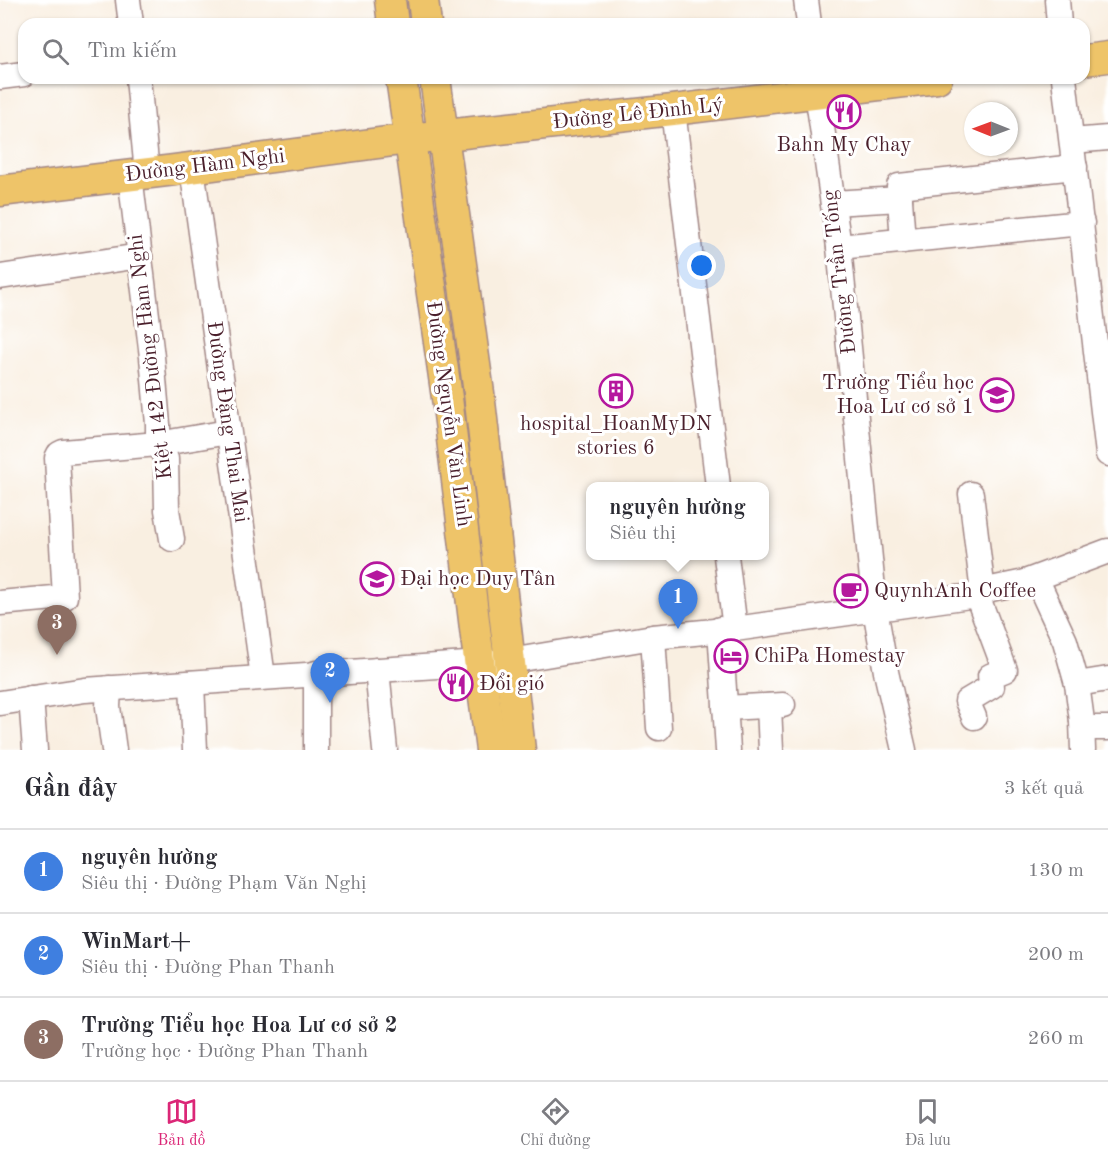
<!DOCTYPE html>
<html lang="vi">
<head>
<meta charset="utf-8">
<style>
	:root { --surface:#fff; --page:#f7f7f7; --text:#2b2b33; --muted:#7c7c81; --line:#e1e1e2; --accent:#db2777 }
	body { margin:0; font-family:"Old Standard TT",serif; background:var(--page); color:var(--text) }
	.compass { position:absolute; left:964px; top:102px; width:54px; height:54px; border-radius:50%; background:var(--surface); box-shadow:0 2px 4px #0004; rotate:271deg }
	.you { position:absolute; left:702px; top:266px; width:21px; height:21px; margin:-15px; border:4px solid #fff; border-radius:50%; background:#1a73e8; box-shadow:0 0 0 9px #1a73e833 }
	.badge { display:grid; place-items:center; width:39px; height:39px; border-radius:50%; background:var(--accent); color:#fff; font-size:20px; font-weight:700 }
	.pin { position:absolute; translate:-50% -50px; filter:drop-shadow(0 2px 3px #0008) }
	.pin::after { content:''; position:absolute; top:32px; width:21px; height:18px; background:inherit; clip-path:polygon(0 0,100% 0,50% 100%) }
	.popup { position:absolute; left:586px; top:482px; width:183px; height:78px; box-sizing:border-box; display:grid; place-content:center; border-radius:12px; background:var(--surface); filter:drop-shadow(0 2px 4px #0005); font-size:20px; white-space:nowrap; color:var(--muted) }
	.popup b { font-size:22px; color:var(--text) }
	.popup::after { content:''; position:absolute; left:50%; top:100%; margin-left:-12px; border:12px solid transparent; border-top-color:var(--surface) }
	.list { margin:0; padding:0; list-style:none }
	h2 { display:flex; justify-content:space-between; align-items:center; height:78px; margin:0; padding:0 24px; font-size:26px }
	h2 small { font-size:20px; font-weight:400; color:var(--muted) }
	.list li { display:grid; grid-template-columns:39px 1fr auto; gap:18px; align-items:center; box-sizing:border-box; height:84px; padding:0 24px; border-top:2px solid var(--line) }
	.list b { display:block; font-size:22px; white-space:nowrap }
	.list p { margin:0; font-size:20px; white-space:nowrap; color:var(--muted) }
	.list em { font-size:20px; font-style:normal; color:var(--muted) }
	.icon { flex:none; width:33px; height:33px; fill:none; stroke:currentColor; stroke-width:2; stroke-linecap:round; stroke-linejoin:round }
	.map { position:relative; flex:none; width:1108px; height:750px; overflow:hidden }
	.search { position:absolute; background:var(--surface); box-shadow:0 2px 4px #0004; left:18px; right:18px; top:18px; height:66px; display:flex; align-items:center; gap:15px; box-sizing:border-box; padding:0 21px; border-radius:18px; color:var(--muted); font-size:22px }
	.sheet { height:330px; background:var(--surface) }
	nav { display:flex; justify-content:space-around; align-items:center; box-sizing:border-box; height:84px; border-top:2px solid var(--line); background:var(--surface); font-size:16px; color:var(--muted) }
	nav a { display:grid; justify-items:center; gap:3px }
	nav .on { color:var(--accent) }
	.map>svg:first-child { display:block }
	.lines { fill:none; stroke-linecap:round; stroke-linejoin:round }
	.minor-casing { stroke:#a28786; stroke-width:27 }
	.major-casing { stroke:#a28786; stroke-width:33 }
	.minor { stroke:#fff; stroke-width:24 }
	.major { stroke:#eec469; stroke-width:30 }
	.labels { text-anchor:middle; dominant-baseline:central; stroke-width:6; stroke-linejoin:round; paint-order:stroke }
	.street-label { font-size:21px; fill:#4a1f2b; stroke:#fff }
	.poi-label { font-size:21px; fill:#4a1f2b; stroke:#fff; text-anchor:start }
</style>
</head>
<body>
<div class="map">
<svg width="1108" height="750" viewBox="0 0 1108 750">
	<rect width="100%" height="100%" fill="#fff"/>
	<filter id="ink" filterUnits="userSpaceOnUse"><feTurbulence type="fractalNoise" baseFrequency=".0167" numOctaves="2"/><feDisplacementMap in="SourceGraphic" scale="12" xChannelSelector="R" yChannelSelector="G"/><feConvolveMatrix kernelMatrix="1 2 1 2 8 2 1 2 1" color-interpolation-filters="sRGB"/></filter>
	<filter id="wash" filterUnits="userSpaceOnUse"><feTurbulence type="fractalNoise" baseFrequency=".008" numOctaves="4" result="noise"/><feDisplacementMap in="SourceGraphic" scale="24" xChannelSelector="R" yChannelSelector="G"/><feGaussianBlur stdDeviation="1.35" result="paint"/><feColorMatrix in="noise" values="0 0 0 0 0 0 0 0 0 0 0 0 0 0 0 0 0 1.4 0 .05"/><feComposite in="paint" operator="in"/></filter>
	<g filter="url(#wash)">
		<rect width="100%" height="100%" fill="#f9efe1"/>
	</g>
	<g filter="url(#ink)">
		<g class="lines">
			<defs>
				<g id="minor">
					<path d="M 128,0 L 131,24"/>
					<path d="M 806,0 L 809,24"/>
					<path d="M 1057,0 L 1059,24"/>
					<path d="M 0,77 L 24,74"/>
					<path d="M 138,78 L 147,173"/>
					<path d="M 815,78 L 839,247 L 875,609 L 886,672 L 904,750"/>
					<path d="M 1064,78 L 1108,454"/>
					<path d="M 673,110 L 718,486"/>
					<path d="M 1072,141 L 1108,138"/>
					<path d="M 192,168 L 263,677"/>
					<path d="M 130,175 L 152,357 L 158,424 L 158,444 L 166,459 L 167,510 L 172,539"/>
					<path d="M 833,203 L 900,199"/>
					<path d="M 903,241 L 899,186 L 1075,167"/>
					<path d="M 839,247 L 1082,223"/>
					<path d="M 0,277 L 140,256"/>
					<path d="M 971,494 L 983,593"/>
					<path d="M 726,556 L 735,629"/>
					<path d="M 1025,582 L 1041,589 L 1065,641 L 1077,684 L 1082,721 L 1088,728 L 1108,728"/>
					<path d="M 0,603 L 65,597 L 57,458 L 59,454 L 63,452 L 158,444 L 228,432"/>
					<path d="M 720,629 L 728,750"/>
					<path d="M 653,637 L 659,728"/>
					<path d="M 377,670 L 385,750"/>
					<path d="M 316,673 L 316,750"/>
					<path d="M 192,683 L 195,750"/>
					<path d="M 1077,684 L 1108,679"/>
					<path d="M 109,688 L 108,707 L 114,750"/>
					<path d="M 31,698 L 35,750"/>
					<path d="M 0,703 L 85,690 L 510,661 L 653,637 L 735,629 L 977,595 L 991,589 L 1025,582 L 1108,551"/>
					<path d="M 769,706 L 771,750"/>
					<path d="M 725,708 L 783,705"/>
					<path d="M 974,717 L 967,701 L 992,686 L 990,676 L 1005,670 L 977,595"/>
					<path d="M 1082,721 L 1083,750"/>
				</g>
				<g id="major">
					<path d="M 390,0 L 393,24"/>
					<path d="M 423,0 L 426,24"/>
					<path d="M 1084,60 L 1108,57"/>
					<path d="M 401,78 L 447,398 L 476,637 L 491,750"/>
					<path d="M 435,78 L 479,393 L 520,750"/>
					<path d="M 0,191 L 175,170 L 409,139 L 673,110 L 937,78"/>
				</g>
			</defs>
			<!-- minor casing -->
			<use href="#minor" class="minor-casing"/>
			<!-- major casing -->
			<use href="#major" class="major-casing"/>
			<!-- minor -->
			<use href="#minor" class="minor"/>
			<!-- major -->
			<use href="#major" class="major"/>
		</g>
	</g>
	<!-- icons -->
	<defs>
		<symbol id="restaurant-ring" viewBox="-11 -11 22 22"><circle r="9.5" fill="#fff" stroke="#b5179e" stroke-width="1.5"/><path d="M-5-6h1v4h1v-4h1v4h1v-4h1v5L-1.5 .5V6h-2V.5L-5-1ZM5-6V6H3V1.5H1.5Q1.5-4 5-6Z" fill="#b5179e"/></symbol>
		<symbol id="building-ring" viewBox="-11 -11 22 22"><circle r="9.5" fill="#fff" stroke="#b5179e" stroke-width="1.5"/><path d="M-4-6H4V6H1V3H-1V6H-4ZM-2.5-4.3h1.7v1.8h-1.7ZM.8-4.3h1.7v1.8H.8ZM-2.5-1h1.7V.8h-1.7ZM.8-1h1.7V.8H.8Z" fill="#b5179e"/></symbol>
		<symbol id="school-ring" viewBox="-11 -11 22 22"><circle r="9.5" fill="#fff" stroke="#b5179e" stroke-width="1.5"/><path d="M0-5L7-2L0 1L-7-2ZM-4 1L0 2.5L4 1V4Q0 6-4 4Z" fill="#b5179e"/></symbol>
		<symbol id="university-ring" viewBox="-11 -11 22 22"><circle r="9.5" fill="#fff" stroke="#b5179e" stroke-width="1.5"/><path d="M0-5L7-2L0 1L-7-2ZM-4 1L0 2.5L4 1V4Q0 6-4 4Z" fill="#b5179e"/></symbol>
		<symbol id="cafe-ring" viewBox="-11 -11 22 22"><circle r="9.5" fill="#fff" stroke="#b5179e" stroke-width="1.5"/><path d="M-5.5-4.5H6V0H3Q3 3.5 0 3.5H-2.5Q-5.5 3.5-5.5 0ZM3-3.2v2h1.7v-2ZM-6 4.5H4V6H-6Z" fill="#b5179e"/></symbol>
		<symbol id="hotel-ring" viewBox="-11 -11 22 22"><circle r="9.5" fill="#fff" stroke="#b5179e" stroke-width="1.5"/><path d="M-6-4.5h1.5V1H6V5H4.5V3h-9V5H-6ZM-4 0a1.8 1.8 0 1 1 3.6 0ZM.5 0V-2.5h3Q6-2.5 6 0Z" fill="#b5179e"/></symbol>
	</defs>
	<g fill-rule="evenodd">
		<use href="#restaurant-ring" x="825" y="93" width="38" height="38"/>
		<use href="#building-ring" x="597" y="372" width="38" height="38"/>
		<use href="#school-ring" x="978" y="376" width="38" height="38"/>
		<use href="#university-ring" x="358" y="560" width="38" height="38"/>
		<use href="#cafe-ring" x="832" y="572" width="38" height="38"/>
		<use href="#hotel-ring" x="712" y="637" width="38" height="38"/>
		<use href="#restaurant-ring" x="437" y="665" width="38" height="38"/>
	</g>
	<g class="labels">
		<!-- street labels -->
		<g class="street-label">
			<text transform="translate(638 114) rotate(-6)">Đường Lê Đình Lý</text>
			<text transform="translate(205 166) rotate(-7)">Đường Hàm Nghi</text>
			<text transform="translate(840 272) rotate(-97)">Đường Trần Tống</text>
			<text transform="translate(151 357) rotate(-97)">Kiệt 142 Đường Hàm Nghi</text>
			<text transform="translate(448 414) rotate(82)">Đường Nguyễn Văn Linh</text>
			<text transform="translate(227 422) rotate(82)">Đường Đặng Thai Mai</text>
		</g>
		<!-- poi labels -->
		<g class="poi-label">
			<text x="844" y="145" text-anchor="middle">Bahn My Chay</text>
			<text x="974" y="383" text-anchor="end">Trường Tiểu học<tspan x="974" dy="24">Hoa Lư cơ sở 1</tspan></text>
			<text x="616" y="424" text-anchor="middle">hospital_HoanMyDN<tspan x="616" dy="24">stories 6</tspan></text>
			<text x="400" y="579">Đại học Duy Tân</text>
			<text x="874" y="591">QuynhAnh Coffee</text>
			<text x="754" y="656">ChiPa Homestay</text>
			<text x="479" y="684">Đổi gió</text>
		</g>
	</g>
</svg>
<svg class="compass" viewBox="-18 -18 36 36"><path d="M0-13l5 13h-10z" fill="#e53935"/><path d="M0 13l5-13h-10z" fill="#7c7c81"/></svg>
<div class="you"></div>
<div class="pin badge" style="left:678px;top:629px;background:#3f7fe0">1</div>
<div class="popup"><b>nguyên hường</b>Siêu thị</div>
<div class="pin badge" style="left:330px;top:703px;background:#3f7fe0">2</div>
<div class="pin badge" style="left:57px;top:655px;background:#8d6e63">3</div>
<div class="search"><svg class="icon" aria-label="search" viewBox="0 0 24 24"><circle cx="10" cy="10" r="6"/><path d="M15 15l6 6"/></svg>Tìm kiếm</div>
</div>
<section class="sheet">
<h2>Gần đây<small>3 kết quả</small></h2>
<ul class="list">
<li><span class="badge" style="background:#3f7fe0">1</span><div><b>nguyên hường</b><p>Siêu thị · Đường Phạm Văn Nghị</p></div><em>130 m</em></li>
<li><span class="badge" style="background:#3f7fe0">2</span><div><b>WinMart+</b><p>Siêu thị · Đường Phan Thanh</p></div><em>200 m</em></li>
<li><span class="badge" style="background:#8d6e63">3</span><div><b>Trường Tiểu học Hoa Lư cơ sở 2</b><p>Trường học · Đường Phan Thanh</p></div><em>260 m</em></li>
</ul>
</section>
<nav>
<a class="on"><svg class="icon" aria-label="map" viewBox="0 0 24 24"><path d="M3 6l6-2 6 2 6-2v14l-6 2-6-2-6 2zM9 4v14M15 6v14"/></svg>Bản đồ</a>
<a><svg class="icon" aria-label="directions" viewBox="0 0 24 24"><path d="M12 3l9 9-9 9-9-9zM9 14v-3h6M13 9l2 2-2 2"/></svg>Chỉ đường</a>
<a><svg class="icon" aria-label="saved" viewBox="0 0 24 24"><path d="M7 4h10v16l-5-4-5 4z"/></svg>Đã lưu</a>
</nav>
</body>
</html>
